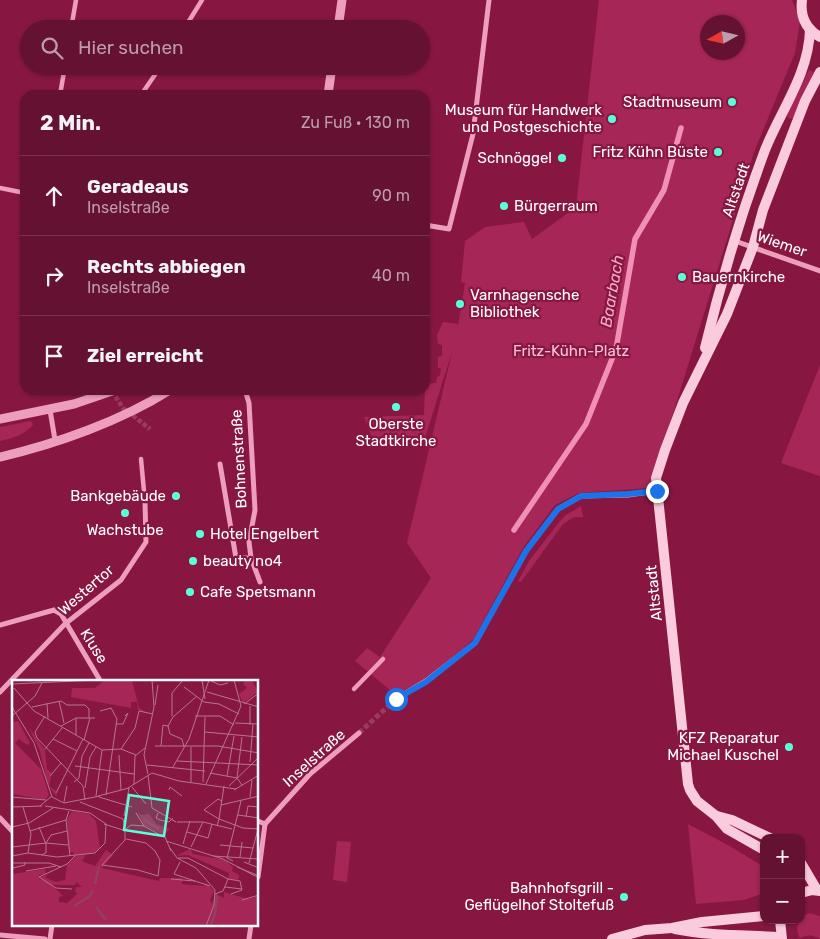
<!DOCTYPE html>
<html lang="de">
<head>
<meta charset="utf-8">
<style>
	:root { --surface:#651131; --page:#6b1a39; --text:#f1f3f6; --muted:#bc9dab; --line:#79314d }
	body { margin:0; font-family:Rubik,sans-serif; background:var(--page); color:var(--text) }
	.controls { position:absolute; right:15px; bottom:15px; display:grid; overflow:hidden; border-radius:10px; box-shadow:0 1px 4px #0004 }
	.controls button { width:45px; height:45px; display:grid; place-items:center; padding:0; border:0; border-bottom:1px solid var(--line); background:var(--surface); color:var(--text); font:25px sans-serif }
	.compass { position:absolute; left:700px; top:15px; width:45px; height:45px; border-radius:50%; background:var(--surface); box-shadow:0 1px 4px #0004; rotate:262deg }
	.stop { position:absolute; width:15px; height:15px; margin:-11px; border:4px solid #1a73e8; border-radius:50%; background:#fff }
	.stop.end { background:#1a73e8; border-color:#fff; box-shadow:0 1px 5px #0008 }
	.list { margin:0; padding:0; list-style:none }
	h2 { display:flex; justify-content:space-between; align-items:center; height:65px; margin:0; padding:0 20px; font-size:21px }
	h2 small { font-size:16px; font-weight:400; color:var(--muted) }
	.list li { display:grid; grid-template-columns:32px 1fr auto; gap:15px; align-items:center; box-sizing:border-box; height:80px; padding:0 20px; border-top:1px solid var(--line) }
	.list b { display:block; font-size:19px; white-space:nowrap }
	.list p { margin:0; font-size:16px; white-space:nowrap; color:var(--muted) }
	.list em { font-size:16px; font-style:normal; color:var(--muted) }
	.icon { flex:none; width:28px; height:28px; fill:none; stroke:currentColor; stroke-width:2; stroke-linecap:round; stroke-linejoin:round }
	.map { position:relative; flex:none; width:820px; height:939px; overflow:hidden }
	.search { position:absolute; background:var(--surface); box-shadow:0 1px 4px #0004; left:20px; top:20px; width:410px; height:55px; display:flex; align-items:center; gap:12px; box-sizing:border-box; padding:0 18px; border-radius:28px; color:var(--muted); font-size:19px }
	.panel { position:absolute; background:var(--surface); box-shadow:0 1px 4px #0004; left:20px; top:90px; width:410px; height:305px; border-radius:15px }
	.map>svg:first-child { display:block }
	.green { fill:#a52657; fill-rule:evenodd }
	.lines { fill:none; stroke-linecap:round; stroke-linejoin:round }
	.stream { stroke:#f090b7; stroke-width:5.5 }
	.pedestrian-tunnel { stroke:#993a5e; stroke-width:4.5; stroke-dasharray:4.5 2; stroke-linecap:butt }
	.minor-tunnel { stroke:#993a5e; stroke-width:5; stroke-dasharray:5 2.5; stroke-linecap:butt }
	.pedestrian { stroke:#ee9ebd; stroke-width:4.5 }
	.minor { stroke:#ee9ebd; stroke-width:5 }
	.tertiary { stroke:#ee9ebd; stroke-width:9 }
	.secondary { stroke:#facbdc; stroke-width:10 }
	.route { stroke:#1a73e8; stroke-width:6 }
	.poi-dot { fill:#5affda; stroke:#871741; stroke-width:2 }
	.labels { text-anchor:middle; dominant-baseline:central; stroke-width:4.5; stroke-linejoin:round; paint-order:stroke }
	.poi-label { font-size:15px; fill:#fff; stroke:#871741; text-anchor:end }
	.street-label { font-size:15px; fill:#fff; stroke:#871741 }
	.park-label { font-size:15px; fill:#fac3d9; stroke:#871741 }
	.water-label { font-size:16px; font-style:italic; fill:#f5a9c7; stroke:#871741 }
	.inset-river { fill:none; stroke:#93405f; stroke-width:2.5 }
	.inset-road { fill:none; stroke:#b7748d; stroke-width:1 }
	.view { fill:#5affda; fill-opacity:0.15; stroke:#5affda; stroke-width:2.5 }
	.inset-edge { fill:none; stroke:#fff; stroke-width:2.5 }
</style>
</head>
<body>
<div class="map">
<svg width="820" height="939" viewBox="0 0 820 939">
	<rect width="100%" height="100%" fill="#871741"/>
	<!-- green -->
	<g class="green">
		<path d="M 599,0 L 792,0 L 800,21 L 795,53 L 754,152 L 650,488 L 579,493 L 555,505 L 523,548 L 473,640 L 423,681 L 397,696 L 355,661 L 367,648 L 380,657 L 431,578 L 407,543 L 452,352 L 425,438 C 407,445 390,441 372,437 L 364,417 L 424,415 L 425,384 L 436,383 L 437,377 L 440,375 L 441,368 L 438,368 L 438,357 L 442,356 L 442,345 L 438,344 L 437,335 L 443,322 L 458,324 L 457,332 L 465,283 L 461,282 L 465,241 L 485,227 L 524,222 L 532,239 L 576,207 ZM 708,22 L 738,22 L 738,52 L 708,52 Z"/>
		<path d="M 809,70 L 814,72 L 793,118 L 790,119 L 787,116 Z"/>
		<path d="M 820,365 L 820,476 L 781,463 Z"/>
		<path d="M 31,421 L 33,425 C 24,435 13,438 0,441 L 0,427 Z"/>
		<path d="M 581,506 L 583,517 L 574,517 L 563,524 L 521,582 L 518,581 L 529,561 L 560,521 L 566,515 Z"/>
		<path d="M 688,824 L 726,844 L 761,865 L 764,869 L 764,893 L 744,900 L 696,904 Z"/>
		<path d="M 337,841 L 351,842 L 347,882 L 333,880 Z"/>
		<path d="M 809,913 L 820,916 L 820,939 C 813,935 808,934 800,938 C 794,927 799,918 809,913 Z"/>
	</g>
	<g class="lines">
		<!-- stream -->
		<path class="stream" d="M 514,530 L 586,424 L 616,349 L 635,239 L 664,190 L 681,128"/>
		<!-- pedestrian-tunnel -->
		<path class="pedestrian-tunnel" d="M 112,391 L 123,408 L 150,429"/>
		<!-- minor-tunnel -->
		<path class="minor-tunnel" d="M 359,733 L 396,699"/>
		<!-- pedestrian -->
		<g class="pedestrian">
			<path d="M 71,29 L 76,0"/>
			<path d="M 184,29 L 202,0"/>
			<path d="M 60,95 L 65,66"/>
			<path d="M 141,95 L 161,66"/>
			<path d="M 0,188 L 25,193"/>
			<path d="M 141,459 L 145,502"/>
			<path d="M 354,689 L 383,659"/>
		</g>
		<!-- minor -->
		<g class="minor">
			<path d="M 425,225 L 449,229 L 473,134 L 489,0"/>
			<path d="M 735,241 L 820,271"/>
			<path d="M 245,390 L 249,403 L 255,510 L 249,542 L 251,558 L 260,582"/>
			<path d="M 50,410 L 55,440"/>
			<path d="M 220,464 L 236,558 L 251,558"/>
			<path d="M 0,625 L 54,610 L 61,614 L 101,682"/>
			<path d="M 0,692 L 65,624 L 121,580 L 146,542 L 145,502"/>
			<path d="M 396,699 L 426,681 L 475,643 L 526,551 L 558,509 L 581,496 L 628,495 L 657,491"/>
			<path d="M 0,818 L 14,833"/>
			<path d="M 258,821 L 265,824"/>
			<path d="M 265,824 L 310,774 L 359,733"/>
			<path d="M 258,877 L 265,824"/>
			<path d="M 0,935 L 45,939"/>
			<path d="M 50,939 L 52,925"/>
			<path d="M 249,939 L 251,925"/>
		</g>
		<!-- tertiary -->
		<g class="tertiary">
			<path d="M 338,29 L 342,0"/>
			<path d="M 328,95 L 332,66"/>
			<path d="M 0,419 L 74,404 L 115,390"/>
			<path d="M 0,457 C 56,444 121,421 170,390"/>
		</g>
		<!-- secondary -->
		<g class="secondary">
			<path d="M 802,0 C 800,16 806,29 820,37"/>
			<path d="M 705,348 C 721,281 741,214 765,150 C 781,110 809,74 810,29"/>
			<path d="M 717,816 L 732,820 L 770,838"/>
			<path d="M 764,850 L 727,829 L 716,816 L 697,801 L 690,790 L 688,784 L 656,478 L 665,450 L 683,403 L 727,314 L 753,247 L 763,210 L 805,101 L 820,72"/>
			<path d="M 801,863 L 817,890"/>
			<path d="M 801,893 L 812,890 L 820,891"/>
			<path d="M 780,920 L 782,939"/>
			<path d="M 675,929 C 710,936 745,935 781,937"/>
			<path d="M 612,939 L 645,930 L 672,928 L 702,922 L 764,916"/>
		</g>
	</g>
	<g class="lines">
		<!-- route -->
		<path class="route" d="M 396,699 L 426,682 L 475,643 L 526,551 L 558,509 L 581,496 L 628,494 L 657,491"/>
	</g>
	<!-- markers -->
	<g class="poi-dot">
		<circle cx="732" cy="102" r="5"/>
		<circle cx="612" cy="119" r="5"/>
		<circle cx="718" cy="152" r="5"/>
		<circle cx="562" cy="158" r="5"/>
		<circle cx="504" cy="206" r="5"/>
		<circle cx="682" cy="277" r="5"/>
		<circle cx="460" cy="304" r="5"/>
		<circle cx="396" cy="407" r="5"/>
		<circle cx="176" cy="496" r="5"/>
		<circle cx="125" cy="513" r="5"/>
		<circle cx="200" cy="534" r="5"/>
		<circle cx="193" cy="561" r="5"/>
		<circle cx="190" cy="592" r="5"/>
		<circle cx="789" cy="747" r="5"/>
		<circle cx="624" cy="897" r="5"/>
	</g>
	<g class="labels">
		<!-- poi labels -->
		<g class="poi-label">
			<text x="722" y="102">Stadtmuseum</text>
			<text x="602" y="110">Museum für Handwerk<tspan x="602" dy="17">und Postgeschichte</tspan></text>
			<text x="708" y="152">Fritz Kühn Büste</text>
			<text x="552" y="158">Schnöggel</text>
			<text x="514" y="206" text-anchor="start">Bürgerraum</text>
			<text x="692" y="277" text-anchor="start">Bauernkirche</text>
			<text x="470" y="295" text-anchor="start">Varnhagensche<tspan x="470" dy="17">Bibliothek</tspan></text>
			<text x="396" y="424" text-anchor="middle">Oberste<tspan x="396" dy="17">Stadtkirche</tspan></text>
			<text x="166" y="496">Bankgebäude</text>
			<text x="125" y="530" text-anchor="middle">Wachstube</text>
			<text x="210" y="534" text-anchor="start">Hotel Engelbert</text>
			<text x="203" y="561" text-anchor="start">beauty no4</text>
			<text x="200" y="592" text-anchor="start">Cafe Spetsmann</text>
			<text x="779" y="738">KFZ Reparatur<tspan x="779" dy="17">Michael Kuschel</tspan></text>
			<text x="614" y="888">Bahnhofsgrill -<tspan x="614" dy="17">Geflügelhof Stoltefuß</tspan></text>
		</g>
		<!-- street labels -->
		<g class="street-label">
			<text transform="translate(736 190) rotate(-71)">Altstadt</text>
			<text transform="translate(782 244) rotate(19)">Wiemer</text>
			<text transform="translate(239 459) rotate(-93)">Bohnenstraße</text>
			<text transform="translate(86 590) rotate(-41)">Westertor</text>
			<text transform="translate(654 593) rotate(-96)">Altstadt</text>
			<text transform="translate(94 646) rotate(58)">Kluse</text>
			<text transform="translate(314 758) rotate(-42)">Inselstraße</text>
		</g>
		<!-- park labels -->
		<g class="park-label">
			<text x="571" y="351">Fritz-Kühn-Platz</text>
		</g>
		<!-- water labels -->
		<g class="water-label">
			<text transform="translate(612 291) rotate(-80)">Baarbach</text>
		</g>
	</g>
	<!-- overview -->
	<g transform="translate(12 680)">
		<rect width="246" height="246" fill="#871741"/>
		<path d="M 93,0 L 120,0 L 127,28 L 134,32 L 126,30 L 125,22 L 119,22 L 119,28 L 59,17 L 60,8 L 83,8 ZM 234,0 L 240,0 L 246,12 L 231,23 L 227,14 L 235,8 L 231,4 ZM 6,41 L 18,63 L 15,65 L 7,59 L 3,63 L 29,89 L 37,115 L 33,120 L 1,114 L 0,42 ZM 16,46 L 33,70 L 35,89 L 40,93 L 37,106 L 44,111 L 45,117 L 36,105 L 28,71 ZM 60,131 L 77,134 L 84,141 L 88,168 L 84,172 L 62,176 L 61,172 L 57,172 L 55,140 ZM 126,132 L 129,135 L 137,134 L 144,144 L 158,149 L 151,155 L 132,145 ZM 178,169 L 181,174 L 213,180 L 221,187 L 220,191 L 227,195 L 226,200 L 216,199 L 217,193 L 176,175 L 164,176 ZM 94,170 L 101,175 L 90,188 L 147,201 L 148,198 L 170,198 L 170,204 L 192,206 L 194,203 L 202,211 L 198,219 L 200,224 L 204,214 L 212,218 L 212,212 L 236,219 L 246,216 L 246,246 L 0,246 L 0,194 L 33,189 L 34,194 L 27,195 L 27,199 L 33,201 L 28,198 L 35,195 L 34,198 L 44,202 L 53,200 L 55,185 L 64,176 L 74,175 L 70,181 L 83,186 ZM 64,202 L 70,207 L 64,207 L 63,212 L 66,213 L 55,223 L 47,222 L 47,217 L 51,216 L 40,205 L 63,205 Z" fill="#a52657" fill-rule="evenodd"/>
		<path class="inset-river" d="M 131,139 L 147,149M 83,204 L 87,187M 62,226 L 78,216 L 81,210M 84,227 L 94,240M 198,246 L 203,234 L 205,215"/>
		<path class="inset-road" d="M 190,0 L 193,19M 0,4 L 85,0M 172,7 L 192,22M 2,8 L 22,31 L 90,70M 195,12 L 247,27M 47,21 L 52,43M 192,22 L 207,24 L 227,34M 35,23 L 36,38M 232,24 L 247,13M 143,25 L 146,5M 238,26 L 238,45M 0,27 L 22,63 L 40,117 L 52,123 L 88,116M 20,27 L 49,21 L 55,25 L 73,25 L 77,29 L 77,38M 88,31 L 99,28 L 105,39 L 94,115M 0,36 L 23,16 L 30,3M 33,36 L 23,52 L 25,58 L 71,106 L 73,120M 160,36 L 160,13 L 171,0M 183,36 L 208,36 L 222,45M 223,43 L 247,44M 104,44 L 111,44 L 116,33 L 113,36M 49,46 L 64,38 L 83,38M 193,52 L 247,57M 64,55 L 64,38M 41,59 L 65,71M 72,60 L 78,38M 143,66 L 206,66 L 247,73M 149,66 L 151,45 L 156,46M 172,67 L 170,59 L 158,54 L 156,46 L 161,37 L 185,16M 179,67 L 179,102M 33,69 L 50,48M 109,69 L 123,48 L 127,31 L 141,34M 90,70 L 109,69 L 124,75M 107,75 L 109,110M 165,81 L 247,85M 238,82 L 241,44M 135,85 L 193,91M 63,86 L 122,94M 161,87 L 177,59 L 197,0 L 208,5 L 216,3M 198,93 L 225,98 L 230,105M 136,94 L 132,75 L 142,27 L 140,0M 136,95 L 140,128 L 164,142M 38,96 L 49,83M 215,96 L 222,56M 225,98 L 230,57M 62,102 L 67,98 L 70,76 L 77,63M 191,102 L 193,37M 122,104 L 123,76 L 133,68M 194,104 L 229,26 L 222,0M 212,106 L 207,139 L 231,148 L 247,149M 217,106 L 247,77M 120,107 L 134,124M 73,108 L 78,77 L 84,67M 116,108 L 140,93 L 167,101 L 224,109M 157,110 L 158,107 L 170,116M 222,110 L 247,95M 44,113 L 71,59M 84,116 L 90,70M 86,116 L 117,108M 0,117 L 34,120M 87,117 L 120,127M 238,117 L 240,100M 52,122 L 55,106M 68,122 L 111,139 L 113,148M 209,125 L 247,116M 28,126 L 40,116M 33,126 L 78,133 L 94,144M 0,127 L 30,126M 11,127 L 19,154 L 16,173M 57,131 L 54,140 L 58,176M 124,133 L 132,146M 146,133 L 144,138 L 148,140 L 157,142 L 161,138M 226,135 L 247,138M 112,136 L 117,108M 234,137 L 236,126 L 247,127M 165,142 L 191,142 L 220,149M 92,144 L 111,150M 205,146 L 207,139 L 192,130 L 206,119 L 210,121M 0,147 L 17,143 L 41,128M 27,147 L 34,164 L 34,173 L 29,175M 114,149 L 119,145 L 132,146 L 150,156M 18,151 L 54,140M 175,152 L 196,158 L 200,144M 153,157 L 159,171M 154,161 L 211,179 L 247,198M 34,163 L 39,155 L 55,151M 171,164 L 178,141M 208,165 L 241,168M 0,167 L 34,163 L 56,165M 179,167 L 191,142M 158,168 L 165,178 L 184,188 L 203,210 L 202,225 L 194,246M 0,176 L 16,173 L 45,177 L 83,173 L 93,163 L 94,144M 201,176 L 247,179M 228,177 L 230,162M 166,178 L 176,178 L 216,199 L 228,201 L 230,210 L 219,214M 221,181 L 215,178 L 229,121M 168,182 L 162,194 L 198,206M 232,182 L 247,188M 0,183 L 37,183 L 49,187M 237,183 L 246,149M 90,185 L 126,190 L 146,196 L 148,180 L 143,171 L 134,163 L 114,159M 90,185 L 113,160 L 113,151M 225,187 L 247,196M 1,188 L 13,185 L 13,182M 14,191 L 44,186M 159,199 L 183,201M 213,207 L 230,209M 60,209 L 44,208 L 27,197 L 55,184 L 63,176M 203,214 L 211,211 L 216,199M 230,220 L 247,215"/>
		<path class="view" d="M 117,115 L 157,121 L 152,156 L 112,150 Z"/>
		<rect width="246" height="246" class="inset-edge"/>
	</g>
</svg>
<div class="controls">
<button>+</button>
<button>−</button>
</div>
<svg class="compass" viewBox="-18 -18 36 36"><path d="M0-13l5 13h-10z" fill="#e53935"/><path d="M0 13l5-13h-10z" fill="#bc9dab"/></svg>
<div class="stop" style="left:396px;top:699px"></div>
<div class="stop end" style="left:657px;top:491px"></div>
<div class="search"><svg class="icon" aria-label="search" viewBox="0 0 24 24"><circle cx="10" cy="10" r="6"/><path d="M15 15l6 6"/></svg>Hier suchen</div>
<section class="panel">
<h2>2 Min.<small>Zu Fuß · 130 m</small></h2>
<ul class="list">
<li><svg class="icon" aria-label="ahead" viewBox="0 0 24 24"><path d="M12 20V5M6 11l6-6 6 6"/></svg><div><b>Geradeaus</b><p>Inselstraße</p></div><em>90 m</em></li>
<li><svg class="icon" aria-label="right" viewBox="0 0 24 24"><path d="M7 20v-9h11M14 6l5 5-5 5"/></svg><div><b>Rechts abbiegen</b><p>Inselstraße</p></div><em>40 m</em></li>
<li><svg class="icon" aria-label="arrive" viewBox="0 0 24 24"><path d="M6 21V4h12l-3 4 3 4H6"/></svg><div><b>Ziel erreicht</b></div></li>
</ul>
</section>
</div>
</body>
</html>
